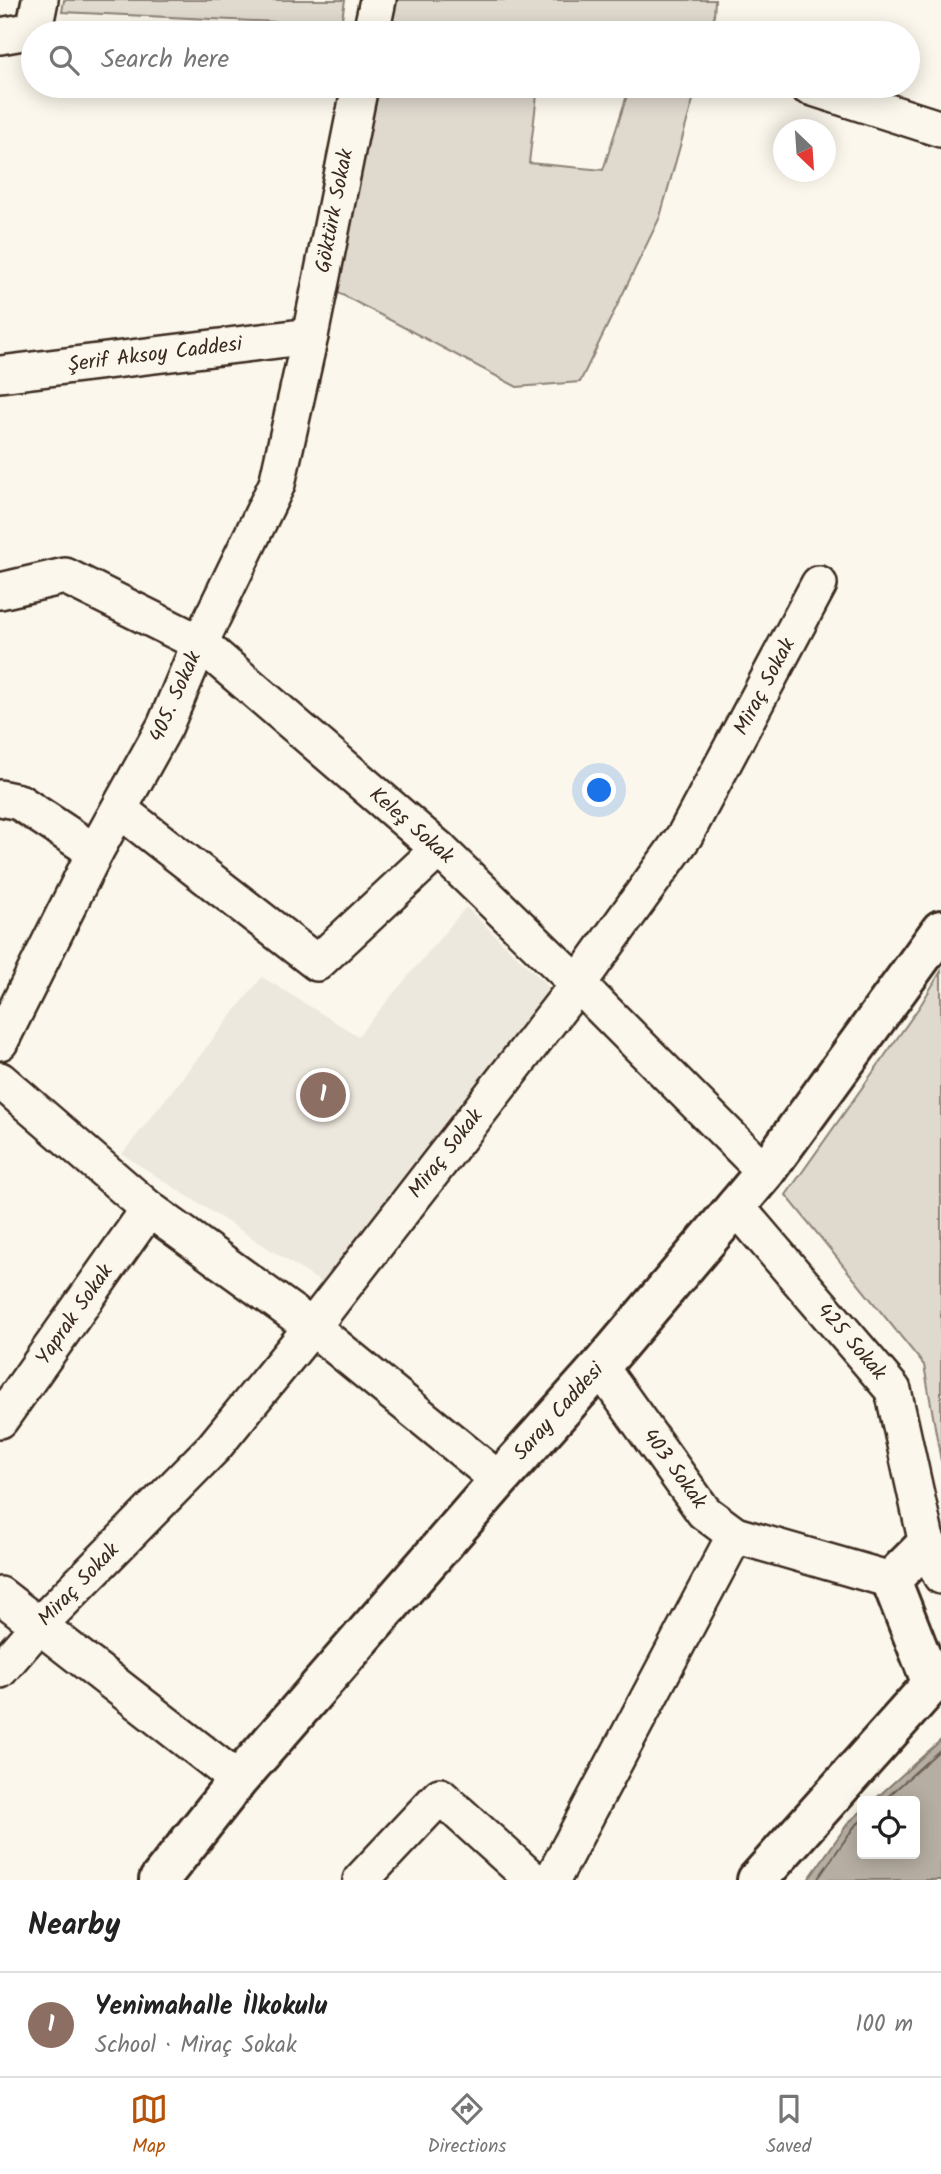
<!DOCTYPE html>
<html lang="en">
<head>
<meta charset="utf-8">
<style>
	:root { --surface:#fff; --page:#f6f6f6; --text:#222; --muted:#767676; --line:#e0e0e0; --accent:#b45309 }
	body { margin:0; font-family:Kalam,sans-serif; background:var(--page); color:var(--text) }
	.controls { position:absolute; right:21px; bottom:21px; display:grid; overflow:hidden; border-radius:7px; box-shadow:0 4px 18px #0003 }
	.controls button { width:63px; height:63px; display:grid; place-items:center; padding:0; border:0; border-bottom:2px solid var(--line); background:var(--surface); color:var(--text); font:35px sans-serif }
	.compass { position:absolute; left:773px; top:119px; width:63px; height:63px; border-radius:50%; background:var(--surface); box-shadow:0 4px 18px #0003; rotate:155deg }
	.you { position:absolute; left:600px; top:791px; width:24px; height:24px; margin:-18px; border:5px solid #fff; border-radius:50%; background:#1a73e8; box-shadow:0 0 0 10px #1a73e833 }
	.badge { display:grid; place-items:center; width:46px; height:46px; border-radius:50%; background:var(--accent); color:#fff; font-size:23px; font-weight:700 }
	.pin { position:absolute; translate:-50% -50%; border:4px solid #fff; box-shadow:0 2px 7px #0006 }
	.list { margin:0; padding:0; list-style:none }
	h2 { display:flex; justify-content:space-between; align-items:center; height:91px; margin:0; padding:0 28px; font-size:30px }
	h2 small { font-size:23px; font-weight:400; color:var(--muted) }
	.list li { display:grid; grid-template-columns:46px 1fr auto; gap:21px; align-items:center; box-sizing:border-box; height:105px; padding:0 28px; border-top:2px solid var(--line) }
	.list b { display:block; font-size:26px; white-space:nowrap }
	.list p { margin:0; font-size:23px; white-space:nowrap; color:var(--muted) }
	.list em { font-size:23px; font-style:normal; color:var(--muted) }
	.icon { flex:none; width:38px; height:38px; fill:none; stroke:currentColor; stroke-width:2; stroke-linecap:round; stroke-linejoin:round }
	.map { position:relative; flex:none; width:941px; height:1880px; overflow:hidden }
	.search { position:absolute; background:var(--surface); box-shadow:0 4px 18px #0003; left:21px; right:21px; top:21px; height:77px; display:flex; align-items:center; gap:18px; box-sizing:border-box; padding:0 24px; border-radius:38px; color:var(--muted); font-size:26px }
	.sheet { height:196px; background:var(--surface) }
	nav { display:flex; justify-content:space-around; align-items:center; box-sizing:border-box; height:98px; border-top:2px solid var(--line); background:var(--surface); font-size:19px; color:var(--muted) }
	nav a { display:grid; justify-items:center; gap:4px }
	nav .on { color:var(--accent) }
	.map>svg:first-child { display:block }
	.built { fill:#ede8dd }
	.green { fill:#dfd9ce; stroke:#8d8276; stroke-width:2 }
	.water { fill:#b6aea2; stroke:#85796d; stroke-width:2 }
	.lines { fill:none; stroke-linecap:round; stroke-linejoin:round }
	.shore { stroke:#6c5f53; stroke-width:2 }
	.minor-casing { stroke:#3b2a1e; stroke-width:40 }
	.tertiary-casing { stroke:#3b2a1e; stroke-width:44 }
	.secondary-casing { stroke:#3b2a1e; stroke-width:44 }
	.minor { stroke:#fbf7ec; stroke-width:35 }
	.tertiary { stroke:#fbf7ec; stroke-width:38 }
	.secondary { stroke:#fbf7ec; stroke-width:38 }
	.labels { text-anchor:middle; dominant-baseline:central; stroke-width:6; stroke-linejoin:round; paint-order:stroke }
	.street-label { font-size:21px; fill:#3b2a1e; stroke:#fbf7ec }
</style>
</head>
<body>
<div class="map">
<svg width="941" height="1880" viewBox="0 0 941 1880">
	<rect width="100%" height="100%" fill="#fbf7ec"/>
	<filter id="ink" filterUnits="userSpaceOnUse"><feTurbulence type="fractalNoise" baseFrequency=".0143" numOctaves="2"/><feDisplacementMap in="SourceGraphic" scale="14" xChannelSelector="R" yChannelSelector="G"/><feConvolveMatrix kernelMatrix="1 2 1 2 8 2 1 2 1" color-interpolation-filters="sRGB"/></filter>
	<g filter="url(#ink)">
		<!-- built -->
		<path class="built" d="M 466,907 L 555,993 L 330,1288 L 122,1154 L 262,977 L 358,1036 Z"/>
		<!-- green -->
		<g class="green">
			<path d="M 64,0 L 345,0 L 341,25 L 62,12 Z"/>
			<path d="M 393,0 L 715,0 L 713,33 L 386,33 Z"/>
			<path d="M 380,86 L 538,86 L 529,163 L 603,170 L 630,86 L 697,86 L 660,217 L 580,382 L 517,387 L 331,289 Z"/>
			<path d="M 941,971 L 941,1461 L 924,1365 L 786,1195 L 920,1006 Z"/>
		</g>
		<!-- water -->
		<path class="water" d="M 941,1740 L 941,1880 L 808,1880 L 849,1822 L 862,1811 L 862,1854 L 915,1854 L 915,1801 L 873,1801 Z"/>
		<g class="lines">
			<!-- shore -->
			<g class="shore">
				<path d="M 883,1801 L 941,1749"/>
				<path d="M 817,1880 L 854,1827 L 862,1820"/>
			</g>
			<defs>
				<g id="minor">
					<path d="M 371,33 L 378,0"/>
					<path d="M 0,36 L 34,30 L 40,0"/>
					<path d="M 807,86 L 941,129"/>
					<path d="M 0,374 L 310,336"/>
					<path d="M 0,591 L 65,576 L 200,643 L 439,849 L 578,984 L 765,1172"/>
					<path d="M 0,798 L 19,802 L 95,852"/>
					<path d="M 120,810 L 317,963 L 439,849"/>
					<path d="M 0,1042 L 95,852 L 165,726 L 200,643 L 277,484 L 310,336 L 360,86"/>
					<path d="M 0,1080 L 149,1209 L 312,1327 L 499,1480"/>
					<path d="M 735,1205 L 893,1390 L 927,1544 L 941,1576"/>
					<path d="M 600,1367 L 704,1512 L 735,1535 L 891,1580"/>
					<path d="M 0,1420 L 149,1209"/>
					<path d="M 0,1595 L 238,1780"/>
					<path d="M 0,1670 L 40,1624 L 214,1447 L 312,1327 L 578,984 L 685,835 L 819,584"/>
					<path d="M 361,1880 L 440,1796 L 533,1880"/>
					<path d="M 552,1880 L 735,1535"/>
				</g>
				<path id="tertiary" d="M 757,1880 L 932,1684 L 891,1580 L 927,1544"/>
				<path id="secondary" d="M 159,1880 L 238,1780 L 499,1480 L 600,1367 L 765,1172 L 941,930"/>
			</defs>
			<!-- minor casing -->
			<use href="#minor" class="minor-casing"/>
			<!-- tertiary casing -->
			<use href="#tertiary" class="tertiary-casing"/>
			<!-- secondary casing -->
			<use href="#secondary" class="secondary-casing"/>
			<!-- minor -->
			<use href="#minor" class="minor"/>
			<!-- tertiary -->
			<use href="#tertiary" class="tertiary"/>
			<!-- secondary -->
			<use href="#secondary" class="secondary"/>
		</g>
	</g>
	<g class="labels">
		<!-- street labels -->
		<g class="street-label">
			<text transform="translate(335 211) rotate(-79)">Göktürk Sokak</text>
			<text transform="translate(155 355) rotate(-7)">Şerif Aksoy Caddesi</text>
			<text transform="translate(765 687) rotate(-62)">Miraç Sokak</text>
			<text transform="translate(176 697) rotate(-66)">405. Sokak</text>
			<text transform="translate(411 826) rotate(41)">Keleş Sokak</text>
			<text transform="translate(446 1154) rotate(-52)">Miraç Sokak</text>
			<text transform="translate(75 1315) rotate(-55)">Yaprak Sokak</text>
			<text transform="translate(851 1342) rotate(49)">425 Sokak</text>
			<text transform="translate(559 1412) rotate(-48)">Saray Caddesi</text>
			<text transform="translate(674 1469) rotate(54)">403 Sokak</text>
			<text transform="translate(79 1585) rotate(-46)">Miraç Sokak</text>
		</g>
	</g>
</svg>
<div class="controls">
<button><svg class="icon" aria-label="locate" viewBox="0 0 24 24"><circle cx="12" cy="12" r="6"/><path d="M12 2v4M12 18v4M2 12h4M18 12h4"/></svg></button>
</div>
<svg class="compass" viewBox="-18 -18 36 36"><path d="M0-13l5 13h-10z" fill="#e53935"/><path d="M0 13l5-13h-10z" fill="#767676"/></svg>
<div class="you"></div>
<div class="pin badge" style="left:323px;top:1095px;background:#8d6e63">1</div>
<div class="search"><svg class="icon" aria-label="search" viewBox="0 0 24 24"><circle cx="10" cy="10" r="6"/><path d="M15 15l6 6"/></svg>Search here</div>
</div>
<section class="sheet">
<h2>Nearby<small></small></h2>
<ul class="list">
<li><span class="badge" style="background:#8d6e63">1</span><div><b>Yenimahalle İlkokulu</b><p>School · Miraç Sokak</p></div><em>100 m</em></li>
</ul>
</section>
<nav>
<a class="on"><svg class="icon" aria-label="map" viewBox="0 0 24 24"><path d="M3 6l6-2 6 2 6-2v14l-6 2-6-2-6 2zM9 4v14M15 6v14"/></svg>Map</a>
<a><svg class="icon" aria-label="directions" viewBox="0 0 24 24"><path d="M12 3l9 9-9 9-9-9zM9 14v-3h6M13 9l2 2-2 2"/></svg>Directions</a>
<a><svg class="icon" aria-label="saved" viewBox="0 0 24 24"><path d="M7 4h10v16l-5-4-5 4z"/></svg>Saved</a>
</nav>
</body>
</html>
